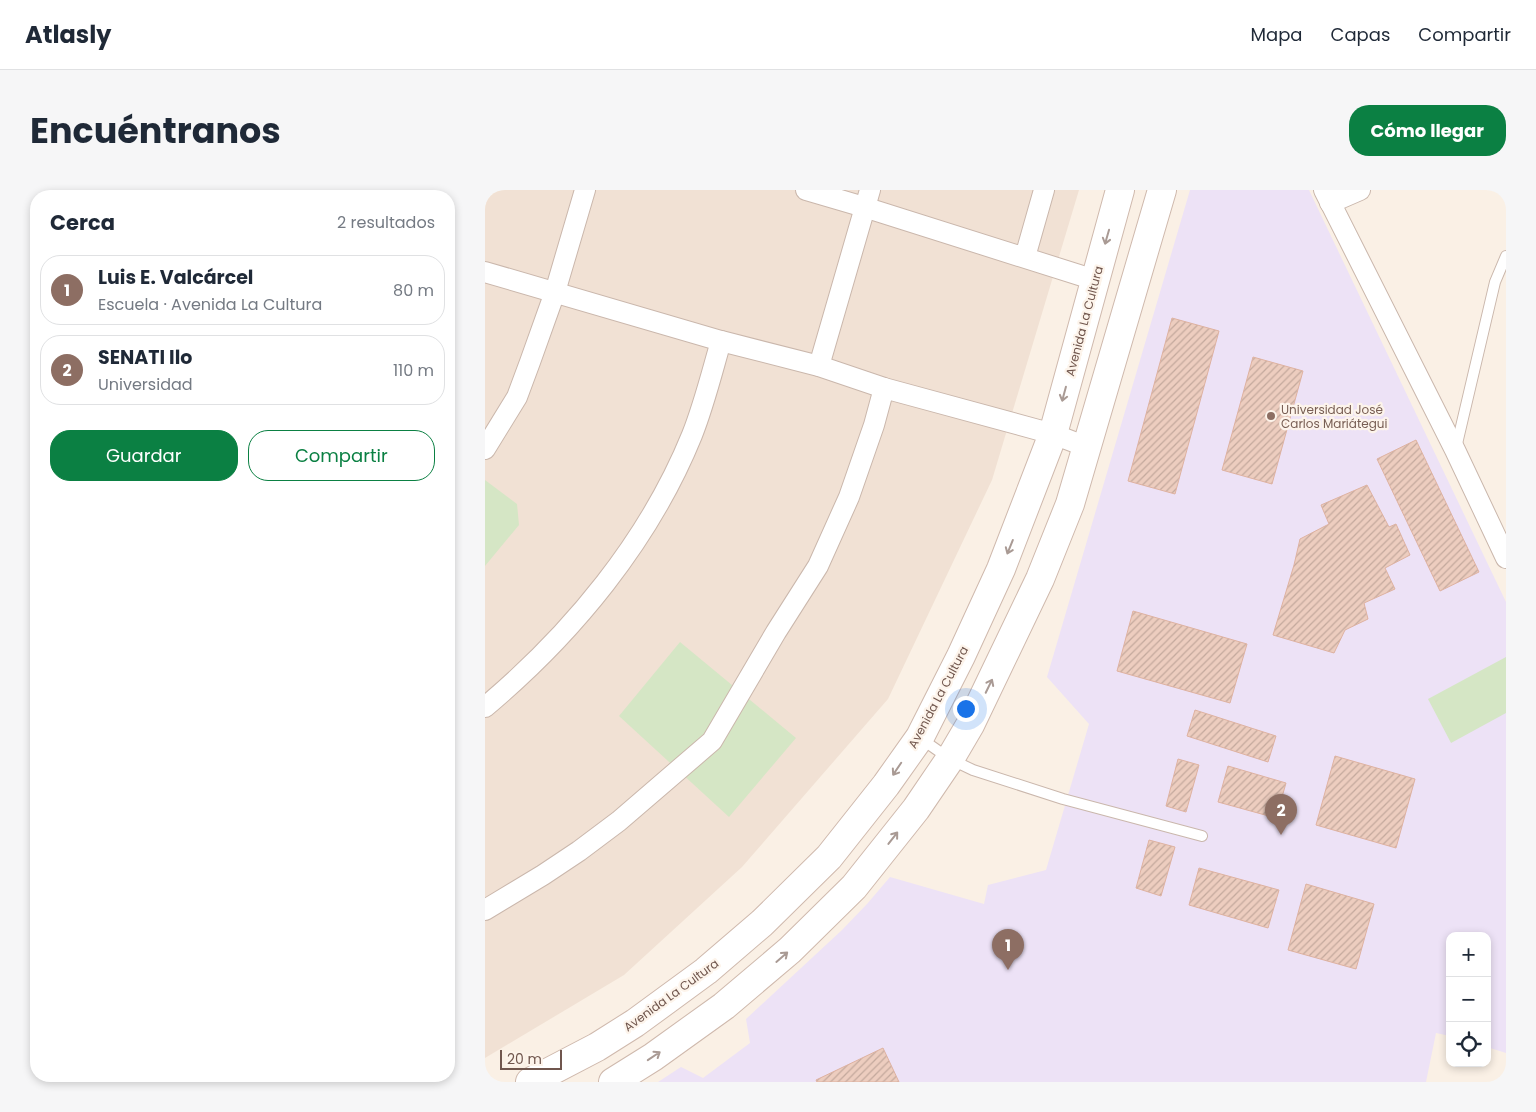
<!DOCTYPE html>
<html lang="es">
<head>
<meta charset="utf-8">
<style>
	:root { --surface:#fff; --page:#f6f6f7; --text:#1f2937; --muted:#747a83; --line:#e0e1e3; --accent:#0b8043 }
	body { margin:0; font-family:Poppins,sans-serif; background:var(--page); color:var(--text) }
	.controls { position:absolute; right:15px; bottom:15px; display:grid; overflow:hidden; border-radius:10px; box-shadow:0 2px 8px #0003 }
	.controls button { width:45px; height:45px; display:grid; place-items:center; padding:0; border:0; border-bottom:1px solid var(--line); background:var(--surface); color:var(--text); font:25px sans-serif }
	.scale { position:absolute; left:15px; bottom:12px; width:62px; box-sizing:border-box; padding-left:5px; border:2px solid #70564d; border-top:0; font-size:14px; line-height:18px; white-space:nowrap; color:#70564d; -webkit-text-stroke:4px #fdf4eb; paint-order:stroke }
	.you { position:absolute; left:480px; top:518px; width:18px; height:18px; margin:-12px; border:4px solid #fff; border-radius:50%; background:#1a73e8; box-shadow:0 0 0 8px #1a73e833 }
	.badge { display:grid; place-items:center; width:32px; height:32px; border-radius:50%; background:var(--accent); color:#fff; font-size:16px; font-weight:700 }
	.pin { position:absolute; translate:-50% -41px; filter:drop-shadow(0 1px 2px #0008) }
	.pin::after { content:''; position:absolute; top:26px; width:18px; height:15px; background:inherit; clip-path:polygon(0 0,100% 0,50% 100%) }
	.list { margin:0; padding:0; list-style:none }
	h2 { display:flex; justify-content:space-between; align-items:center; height:65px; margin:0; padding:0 20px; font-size:21px }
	h2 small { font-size:16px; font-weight:400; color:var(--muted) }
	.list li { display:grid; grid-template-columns:32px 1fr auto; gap:15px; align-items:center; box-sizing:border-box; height:70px; margin:0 10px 10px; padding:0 10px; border:1px solid var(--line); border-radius:20px }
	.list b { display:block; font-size:19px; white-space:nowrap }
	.list p { margin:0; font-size:16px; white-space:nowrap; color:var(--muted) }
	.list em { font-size:16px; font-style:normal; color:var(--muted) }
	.actions { display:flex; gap:10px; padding:15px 20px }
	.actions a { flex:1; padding:11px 0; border:1px solid var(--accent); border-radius:20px; text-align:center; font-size:18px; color:var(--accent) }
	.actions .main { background:var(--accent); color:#fff }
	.icon { flex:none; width:28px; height:28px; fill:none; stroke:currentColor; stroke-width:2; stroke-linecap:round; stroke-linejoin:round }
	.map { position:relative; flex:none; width:1021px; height:892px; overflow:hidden; border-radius:20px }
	header { display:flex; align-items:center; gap:30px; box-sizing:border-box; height:70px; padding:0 25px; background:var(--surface); border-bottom:1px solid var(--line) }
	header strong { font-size:24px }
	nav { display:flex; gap:28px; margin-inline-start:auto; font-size:18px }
	.intro { display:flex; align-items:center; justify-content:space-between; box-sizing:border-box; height:120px; padding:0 30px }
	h1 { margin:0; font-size:35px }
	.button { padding:12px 22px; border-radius:20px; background:var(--accent); color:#fff; font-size:18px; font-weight:700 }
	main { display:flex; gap:30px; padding:0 30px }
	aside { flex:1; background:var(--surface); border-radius:20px; box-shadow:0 2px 8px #0003 }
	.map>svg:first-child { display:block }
	.residential { fill:#f1e1d4 }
	.education { fill:#ede2f6 }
	.green { fill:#d5e6c5 }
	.building { fill:url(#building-hatch); stroke:#deb2a1 }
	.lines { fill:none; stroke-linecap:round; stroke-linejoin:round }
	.lane-casing { stroke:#cab7ac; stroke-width:12 }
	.street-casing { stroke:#cab7ac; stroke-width:22 }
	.secondary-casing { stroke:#cfb9ad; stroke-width:30 }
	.lane { stroke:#fff; stroke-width:10 }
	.street { stroke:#fff; stroke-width:20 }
	.secondary { stroke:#fff; stroke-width:28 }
	.oneway { stroke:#a99a94 }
	.education-dot { fill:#8d6e63; stroke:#fdf4eb; stroke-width:2 }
	.labels { text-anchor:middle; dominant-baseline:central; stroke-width:4.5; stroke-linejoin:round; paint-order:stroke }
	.street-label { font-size:12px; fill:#70564d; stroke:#fdf4eb }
	.education-label { font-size:12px; fill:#785e54; stroke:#fdf4eb; text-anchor:start }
</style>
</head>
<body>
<header>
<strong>Atlasly</strong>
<nav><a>Mapa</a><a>Capas</a><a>Compartir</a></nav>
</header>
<div class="intro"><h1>Encuéntranos</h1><a class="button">Cómo llegar</a></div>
<main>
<aside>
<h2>Cerca<small>2 resultados</small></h2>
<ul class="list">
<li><span class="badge" style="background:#8d6e63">1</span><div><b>Luis E. Valcárcel</b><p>Escuela · Avenida La Cultura</p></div><em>80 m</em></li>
<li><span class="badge" style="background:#8d6e63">2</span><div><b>SENATI Ilo</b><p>Universidad</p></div><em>110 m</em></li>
</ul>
<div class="actions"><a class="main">Guardar</a><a>Compartir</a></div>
</aside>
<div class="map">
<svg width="1021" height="892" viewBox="0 0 1021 892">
	<defs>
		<pattern id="building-hatch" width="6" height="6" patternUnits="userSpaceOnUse" patternTransform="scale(1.25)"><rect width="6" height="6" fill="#edcdbf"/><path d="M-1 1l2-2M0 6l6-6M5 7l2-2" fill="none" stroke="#c4a99d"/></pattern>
	</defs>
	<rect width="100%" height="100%" fill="#faf0e5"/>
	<!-- residential -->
	<path class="residential" d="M 0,0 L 594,0 L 507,290 L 403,509 L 257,677 L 139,785 L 0,868 Z"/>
	<!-- education -->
	<path class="education" d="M 705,0 L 824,0 L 1021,412 L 1021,863 L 1002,857 L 1002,746 L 965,746 L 965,846 L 951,843 L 941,892 L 173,892 L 196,877 L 218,888 L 265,853 L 261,829 L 357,740 L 382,714 L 405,687 L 499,714 L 503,695 L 561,680 L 604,534 L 562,487 Z"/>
	<!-- green -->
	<g class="green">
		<path d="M 0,290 L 32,314 L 34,335 L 0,376 Z"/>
		<path d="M 195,452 L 311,548 L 244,627 L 134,526 Z"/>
		<path d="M 1021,467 L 1021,523 L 966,553 L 943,509 Z"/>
	</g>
	<!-- building -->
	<g class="building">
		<path d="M 687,128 L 734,141 L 690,304 L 643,291 Z"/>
		<path d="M 768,167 L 818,181 L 787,294 L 737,280 Z"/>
		<path d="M 931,250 L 994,382 L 955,401 L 892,269 Z"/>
		<path d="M 882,295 L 904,337 L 911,334 L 925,365 L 900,378 L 910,399 L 879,413 L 883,429 L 860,440 L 849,463 L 788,445 L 809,375 L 815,349 L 844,334 L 836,315 Z"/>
		<path d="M 648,421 L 762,454 L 745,513 L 632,481 Z"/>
		<path d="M 710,520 L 791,546 L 783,572 L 702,546 Z"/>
		<path d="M 850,566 L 930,589 L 911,658 L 831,635 Z"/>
		<path d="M 693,569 L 714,575 L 701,622 L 681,616 Z"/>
		<path d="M 743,576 L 801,593 L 791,628 L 733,612 Z"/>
		<path d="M 664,650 L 690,657 L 676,706 L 651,698 Z"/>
		<path d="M 714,678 L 794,700 L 783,738 L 704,715 Z"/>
		<path d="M 821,694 L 889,714 L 871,779 L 803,760 Z"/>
		<path d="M 398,858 L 414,892 L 332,892 L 331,890 Z"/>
	</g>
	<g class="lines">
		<defs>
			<g id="lane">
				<path d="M 971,258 L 1010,92 L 1021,66"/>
				<path d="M 435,548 L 465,569 L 488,580 L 578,609 L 717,646"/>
			</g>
			<g id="street">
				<path d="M 321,0 L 379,17 L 610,90"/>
				<path d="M 839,0 L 970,260 L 1021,368"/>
				<path d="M 845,13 L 875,0"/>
				<path d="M 540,67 L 559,0"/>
				<path d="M 0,82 L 236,151 L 334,176 L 399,198 L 568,244 L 602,257"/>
				<path d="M 334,176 L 385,0"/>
				<path d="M 0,259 L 32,207 L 45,172 L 70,102 L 100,0"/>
				<path d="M 0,517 C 87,444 164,351 207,245 C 219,215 227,182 236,151"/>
				<path d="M 0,720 L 58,685 L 94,661 L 134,631 L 227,551 L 291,442 L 333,376 L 364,307 L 389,235 L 399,198"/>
			</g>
			<g id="secondary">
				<path d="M 45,892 L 112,857 L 150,833 L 221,781 L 277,733 L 344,667 L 401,595 L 435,547 L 476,466 L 516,379 L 568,244 L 635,0"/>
				<path d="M 128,892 L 168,867 L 239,816 L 305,760 L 369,697 L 431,619 L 465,569 L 485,535 L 555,389 L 585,314 L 677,0"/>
			</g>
		</defs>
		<!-- lane casing -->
		<use href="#lane" class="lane-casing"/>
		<!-- street casing -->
		<use href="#street" class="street-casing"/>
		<!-- secondary casing -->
		<use href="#secondary" class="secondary-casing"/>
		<!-- lane -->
		<use href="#lane" class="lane"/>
		<!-- street -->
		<use href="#street" class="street"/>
		<!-- secondary -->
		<use href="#secondary" class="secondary"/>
	</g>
	<!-- one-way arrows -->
	<defs><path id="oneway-shaft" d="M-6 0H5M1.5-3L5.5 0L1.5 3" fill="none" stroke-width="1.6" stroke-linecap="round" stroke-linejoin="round" transform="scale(1.25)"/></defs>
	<g class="oneway">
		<use href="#oneway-shaft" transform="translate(622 47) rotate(106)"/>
		<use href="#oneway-shaft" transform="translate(579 204) rotate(105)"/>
		<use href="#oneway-shaft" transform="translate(525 357) rotate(112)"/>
		<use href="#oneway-shaft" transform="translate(504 496) rotate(-64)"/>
		<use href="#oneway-shaft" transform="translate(412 579) rotate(124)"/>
		<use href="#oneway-shaft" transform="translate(408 648) rotate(-52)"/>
		<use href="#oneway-shaft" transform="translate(297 767) rotate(-41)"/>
		<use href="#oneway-shaft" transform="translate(169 866) rotate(-34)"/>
	</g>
	<!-- markers -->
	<circle class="education-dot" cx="786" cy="226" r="5"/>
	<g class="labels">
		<!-- street labels -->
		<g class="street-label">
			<text transform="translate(599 131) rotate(-75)">Avenida La Cultura</text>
			<text transform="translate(453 507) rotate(-62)">Avenida La Cultura</text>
			<text transform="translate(186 805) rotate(-36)">Avenida La Cultura</text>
		</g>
		<!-- education labels -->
		<g class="education-label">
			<text x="796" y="219">Universidad José<tspan x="796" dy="14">Carlos Mariátegui</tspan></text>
		</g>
	</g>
</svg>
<div class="controls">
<button>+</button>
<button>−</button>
<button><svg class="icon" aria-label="locate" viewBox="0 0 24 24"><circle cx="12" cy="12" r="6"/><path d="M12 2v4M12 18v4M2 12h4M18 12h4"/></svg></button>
</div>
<div class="scale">20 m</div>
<div class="you"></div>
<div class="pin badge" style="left:523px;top:780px;background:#8d6e63">1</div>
<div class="pin badge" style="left:796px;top:645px;background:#8d6e63">2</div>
</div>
</main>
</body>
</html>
